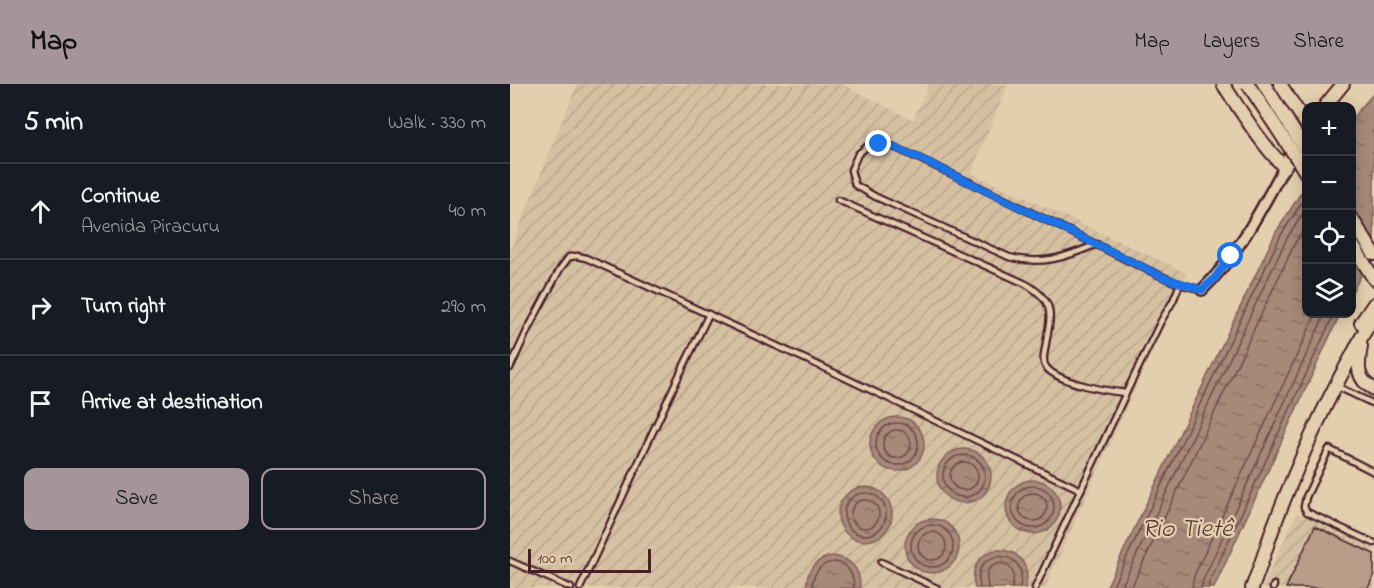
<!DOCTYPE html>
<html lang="en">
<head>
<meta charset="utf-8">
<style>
	:root { --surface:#171b24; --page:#20242c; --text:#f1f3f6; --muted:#9ea1a6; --line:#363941; --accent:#a6949b }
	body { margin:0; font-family:"Indie Flower",sans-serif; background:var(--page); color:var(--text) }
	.controls { position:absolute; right:18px; top:18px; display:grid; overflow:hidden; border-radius:12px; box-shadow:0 3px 15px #0003 }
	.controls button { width:54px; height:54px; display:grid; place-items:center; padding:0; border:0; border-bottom:2px solid var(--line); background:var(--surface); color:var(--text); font:30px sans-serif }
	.scale { position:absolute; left:18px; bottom:15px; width:123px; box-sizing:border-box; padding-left:6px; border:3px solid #4a1f2b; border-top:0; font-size:16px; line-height:21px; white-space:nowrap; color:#4a1f2b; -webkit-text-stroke:4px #e3cfad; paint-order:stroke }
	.stop { position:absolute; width:18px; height:18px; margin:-14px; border:4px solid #1a73e8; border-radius:50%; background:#fff }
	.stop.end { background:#1a73e8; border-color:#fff; box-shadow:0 2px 6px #0008 }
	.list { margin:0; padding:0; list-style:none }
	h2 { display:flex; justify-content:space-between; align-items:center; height:78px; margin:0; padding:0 24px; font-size:26px }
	h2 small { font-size:20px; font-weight:400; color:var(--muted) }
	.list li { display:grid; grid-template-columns:39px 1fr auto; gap:18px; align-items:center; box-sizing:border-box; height:96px; padding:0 24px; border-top:2px solid var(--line) }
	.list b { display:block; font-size:22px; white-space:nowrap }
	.list p { margin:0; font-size:20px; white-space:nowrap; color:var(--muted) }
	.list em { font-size:20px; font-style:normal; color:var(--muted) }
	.actions { display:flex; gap:12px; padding:18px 24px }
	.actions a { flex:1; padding:14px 0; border:2px solid var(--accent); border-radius:12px; text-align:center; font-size:21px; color:var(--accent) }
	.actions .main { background:var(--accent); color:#111 }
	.icon { flex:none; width:33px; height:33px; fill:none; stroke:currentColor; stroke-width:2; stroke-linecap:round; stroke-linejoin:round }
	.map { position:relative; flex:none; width:864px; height:504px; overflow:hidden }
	header { display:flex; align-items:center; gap:36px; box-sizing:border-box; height:84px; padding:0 30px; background:var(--accent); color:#111 }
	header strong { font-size:28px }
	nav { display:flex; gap:33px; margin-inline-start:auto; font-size:21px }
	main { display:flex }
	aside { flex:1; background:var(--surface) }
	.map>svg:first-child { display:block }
	.industrial { fill:url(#industrial-furrows) }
	.water { fill:url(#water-ripples); stroke:#825f5a; stroke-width:1.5 }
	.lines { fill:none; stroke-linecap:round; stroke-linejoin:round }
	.shore { stroke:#6f494a; stroke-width:1.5 }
	.building { fill:#b89e89; stroke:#4a1f2b; stroke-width:1.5 }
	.lane-casing { stroke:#4a1f2b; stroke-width:9 }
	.street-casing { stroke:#4a1f2b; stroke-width:14 }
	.secondary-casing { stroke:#4a1f2b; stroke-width:16 }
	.lane { stroke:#e3cfad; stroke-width:4.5 }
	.street { stroke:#e3cfad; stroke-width:9 }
	.secondary { stroke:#e3cfad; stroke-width:12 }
	.secondary-bridge-casing { stroke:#4a1f2b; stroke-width:16; stroke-linecap:butt }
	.secondary-bridge { stroke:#e3cfad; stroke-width:12 }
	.route { stroke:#1a73e8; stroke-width:8 }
	.labels { text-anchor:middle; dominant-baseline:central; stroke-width:4.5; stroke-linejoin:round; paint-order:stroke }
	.water-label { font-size:26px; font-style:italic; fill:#5d343b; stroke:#e3cfad }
</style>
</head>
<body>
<header>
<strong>Map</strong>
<nav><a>Map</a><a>Layers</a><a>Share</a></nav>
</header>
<main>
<aside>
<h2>5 min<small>Walk · 330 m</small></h2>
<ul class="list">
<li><svg class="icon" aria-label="ahead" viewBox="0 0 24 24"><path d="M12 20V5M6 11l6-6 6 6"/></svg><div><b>Continue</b><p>Avenida Piracuru</p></div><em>40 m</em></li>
<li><svg class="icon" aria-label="right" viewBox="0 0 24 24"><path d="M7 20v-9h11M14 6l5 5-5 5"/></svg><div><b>Turn right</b></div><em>290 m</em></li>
<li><svg class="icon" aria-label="arrive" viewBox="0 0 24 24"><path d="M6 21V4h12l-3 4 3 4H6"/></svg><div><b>Arrive at destination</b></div></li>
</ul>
<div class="actions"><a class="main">Save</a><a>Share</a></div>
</aside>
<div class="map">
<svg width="864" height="504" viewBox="0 0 864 504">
	<defs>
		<pattern id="industrial-furrows" width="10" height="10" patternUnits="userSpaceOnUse" patternTransform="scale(1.5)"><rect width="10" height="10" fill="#d6c0a2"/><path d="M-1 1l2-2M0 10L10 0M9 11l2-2" fill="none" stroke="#b9a58c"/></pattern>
		<pattern id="water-ripples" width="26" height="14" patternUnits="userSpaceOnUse" patternTransform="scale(1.5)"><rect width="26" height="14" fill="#a78979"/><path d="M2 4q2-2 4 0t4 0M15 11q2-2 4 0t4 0" fill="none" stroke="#8a6f63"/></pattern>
	</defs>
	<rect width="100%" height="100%" fill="#e3cfad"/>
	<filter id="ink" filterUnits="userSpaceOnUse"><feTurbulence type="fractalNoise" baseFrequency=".0167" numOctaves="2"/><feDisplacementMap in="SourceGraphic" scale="12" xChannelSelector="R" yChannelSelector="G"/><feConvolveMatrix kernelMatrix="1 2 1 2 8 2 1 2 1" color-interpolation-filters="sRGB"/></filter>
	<g filter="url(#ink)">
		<!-- industrial -->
		<g class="industrial">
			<path d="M 67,0 L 332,0 L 403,36 L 419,0 L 496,0 L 498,1 L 461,89 L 677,189 L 535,504 L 0,504 L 0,166 Z"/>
			<path d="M 787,429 L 864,465 L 864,504 L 752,504 Z"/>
		</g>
		<!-- water -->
		<g class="water">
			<path d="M 864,9 L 864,168 L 842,208 L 842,34 Z"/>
			<path d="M 796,101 L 796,230 L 830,230 L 704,504 L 596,504 L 766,148 Z"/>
			<circle cx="387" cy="360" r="27"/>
			<circle cx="454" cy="392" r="27"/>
			<circle cx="523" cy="423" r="27"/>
			<circle cx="355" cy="430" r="27"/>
			<circle cx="422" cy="462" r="27"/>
			<path d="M 484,466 C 508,464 522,481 515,504 L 465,504 C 460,487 467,472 484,466 Z"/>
			<path d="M 323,472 C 341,474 351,486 350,504 L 297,504 C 295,487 306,474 323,472 Z"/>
		</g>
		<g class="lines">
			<!-- shore -->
			<g class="shore">
				<circle cx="387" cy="360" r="21"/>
				<circle cx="387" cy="360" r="14"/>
				<circle cx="454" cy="392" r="21"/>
				<circle cx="454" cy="392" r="14"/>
				<circle cx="523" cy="423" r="21"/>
				<circle cx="355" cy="430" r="21"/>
				<circle cx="523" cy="423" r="14"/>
				<circle cx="355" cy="430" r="14"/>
				<circle cx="422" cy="462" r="21"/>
				<circle cx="422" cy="462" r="14"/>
				<path d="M 302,504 C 303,470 344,469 344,504"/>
				<path d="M 470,504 C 470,499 468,494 469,489 C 474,467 507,467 511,489 C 512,494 510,499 510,504"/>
				<path d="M 478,504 C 478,499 476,494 477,489 C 481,477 499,476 503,489 C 504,494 503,499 502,504"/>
				<path d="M 602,504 L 771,151 L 796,112"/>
				<path d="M 611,504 L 777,154 L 796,125"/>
				<path d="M 621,504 L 785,159 L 796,142"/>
				<path d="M 682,504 L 684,492 L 806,230"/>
				<path d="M 691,504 L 693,496 L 815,230"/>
				<path d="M 699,504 L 699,499 L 824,230"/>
			</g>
		</g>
		<!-- building -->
		<path class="building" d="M 805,442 L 864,470 L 864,491 L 858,504 L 776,504 Z"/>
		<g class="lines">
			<defs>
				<g id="lane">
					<path d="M 328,116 L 516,200 C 548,219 540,233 535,265 C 534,271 532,278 536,283 C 548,299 597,307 616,309"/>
					<path d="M 587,160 C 557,173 531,182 499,173 L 366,113 L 345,101 L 341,86 L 348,70 L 359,61 L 369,60 L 384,63 C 448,92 512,124 575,155 C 606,170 637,187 670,200"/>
					<path d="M 0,284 L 18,245 L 50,185 L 59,173 L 67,172 L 76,174 L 308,281 L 571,406"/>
					<path d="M 826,302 L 864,320"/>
					<path d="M 864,388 L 819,365 L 796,413 L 794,423 L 797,428 L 864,459"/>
					<path d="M 0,477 L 61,504"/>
					<path d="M 371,478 L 427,504"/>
					<path d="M 70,504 L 166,298 L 199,230"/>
					<path d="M 525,504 L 616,309 L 651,237 L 663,217 L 670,200 L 692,206"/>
					<path d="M 763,504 L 764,501"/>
				</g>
				<path id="street" d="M 692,206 C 727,172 751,126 774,83"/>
				<g id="secondary">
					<path d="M 713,0 C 732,29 750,58 774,83 L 796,47"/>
					<path d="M 770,0 L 796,40"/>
					<path d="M 815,22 L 833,0"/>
					<path d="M 788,76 L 796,89"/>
					<path d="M 842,135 L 864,170"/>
					<path d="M 842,160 L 864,195"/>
					<path d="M 851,239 L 864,220"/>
					<path d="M 851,262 C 848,281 845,295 864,305"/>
					<path d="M 742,504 C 750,484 756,464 763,444 C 785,387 809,330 839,277 C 848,262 853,247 864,233"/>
				</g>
			</defs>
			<!-- lane casing -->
			<use href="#lane" class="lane-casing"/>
			<!-- street casing -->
			<use href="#street" class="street-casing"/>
			<!-- secondary casing -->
			<use href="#secondary" class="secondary-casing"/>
			<!-- lane -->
			<use href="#lane" class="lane"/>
			<!-- street -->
			<use href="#street" class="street"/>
			<!-- secondary -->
			<use href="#secondary" class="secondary"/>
			<defs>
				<g id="secondary-bridge">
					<path d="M 738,0 L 788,76"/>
					<path d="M 754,0 L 795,65"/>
				</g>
			</defs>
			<!-- secondary-bridge casing -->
			<use href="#secondary-bridge" class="secondary-bridge-casing"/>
			<!-- secondary-bridge -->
			<use href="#secondary-bridge" class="secondary-bridge"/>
		</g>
	</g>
	<g class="lines" filter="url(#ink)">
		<!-- route -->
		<path class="route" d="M 369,60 L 384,63 L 415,77 L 655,194 L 692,206 L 704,195 L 721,172"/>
	</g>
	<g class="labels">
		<!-- water labels -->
		<g class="water-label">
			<text x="677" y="446">Rio Tietê</text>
		</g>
	</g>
</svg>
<div class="controls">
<button>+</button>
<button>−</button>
<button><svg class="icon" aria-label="locate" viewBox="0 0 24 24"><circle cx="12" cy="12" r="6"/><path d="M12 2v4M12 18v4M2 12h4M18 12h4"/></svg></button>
<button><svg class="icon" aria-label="layers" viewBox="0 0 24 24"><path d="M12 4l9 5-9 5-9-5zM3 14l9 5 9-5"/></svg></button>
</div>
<div class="scale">100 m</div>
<div class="stop" style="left:721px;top:172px"></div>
<div class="stop end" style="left:369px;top:60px"></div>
</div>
</main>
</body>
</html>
